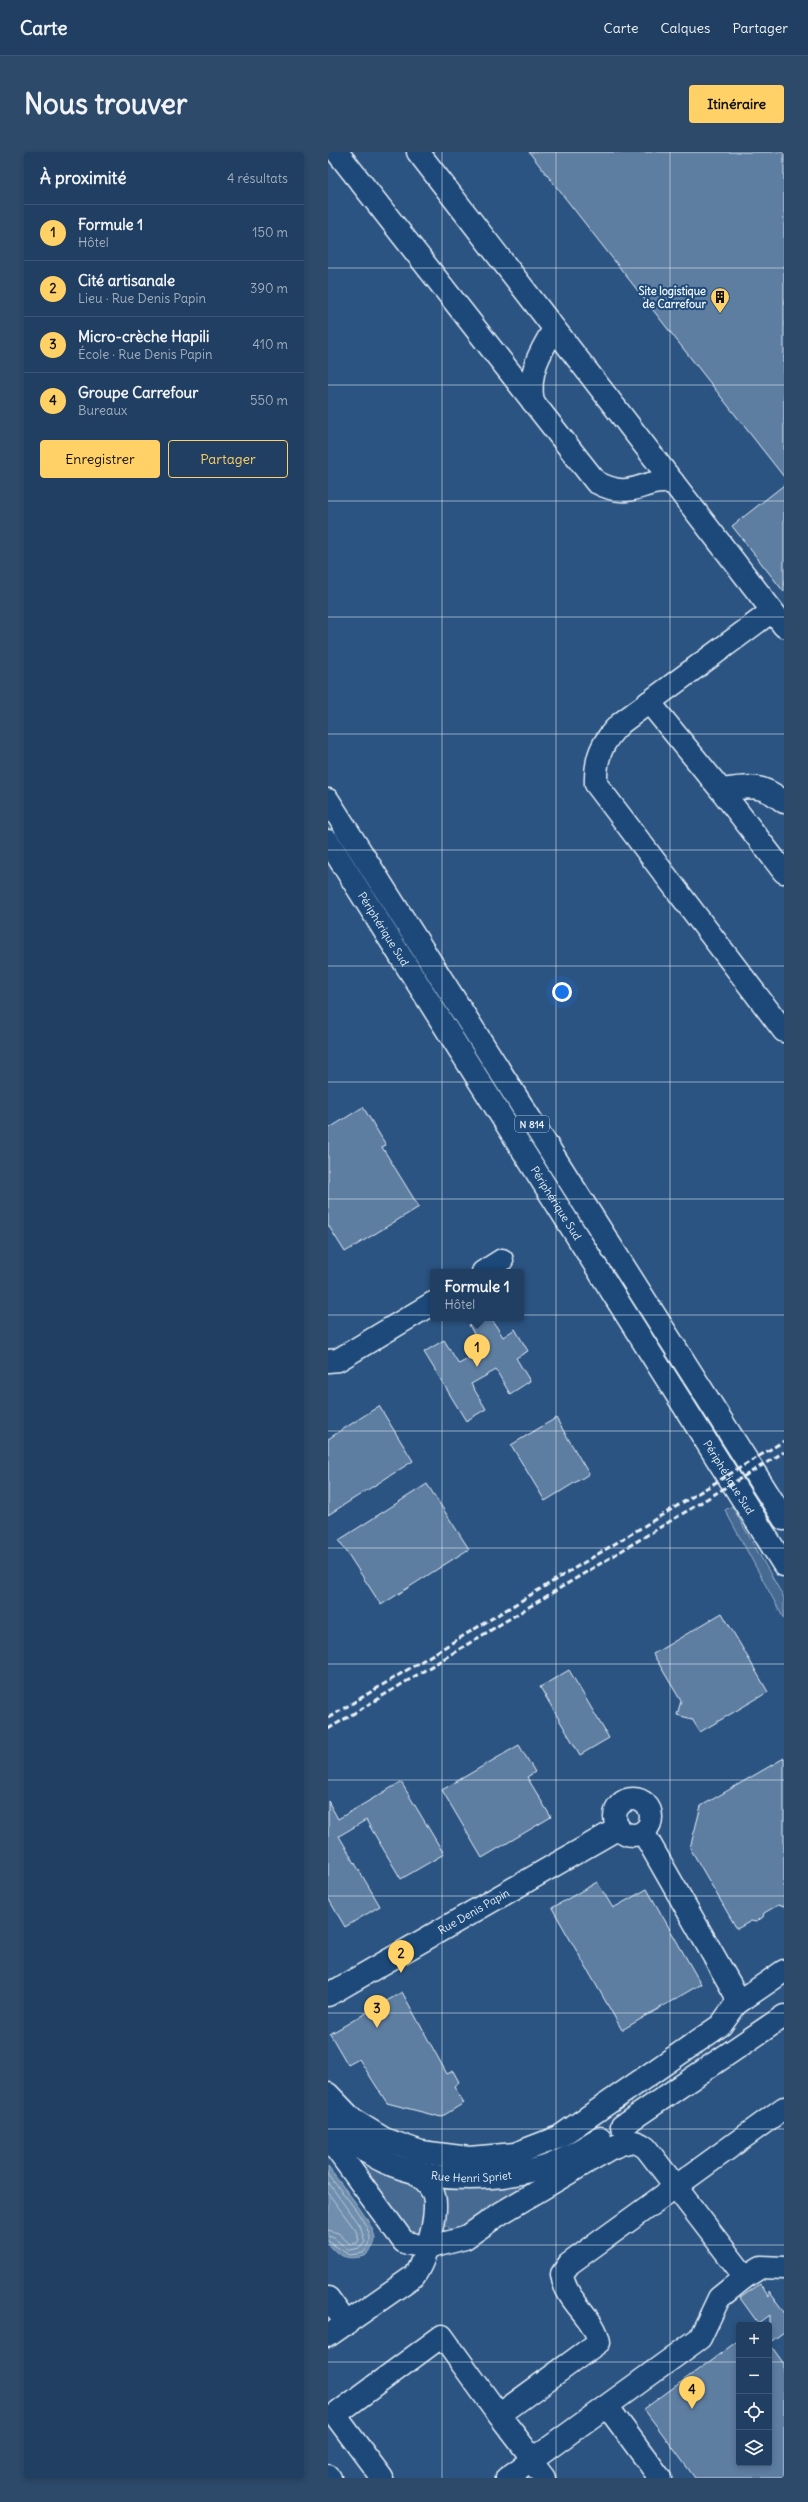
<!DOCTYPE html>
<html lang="fr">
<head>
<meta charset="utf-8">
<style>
	:root { --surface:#203f62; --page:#2d4a6b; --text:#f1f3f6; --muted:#a2afbe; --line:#3d5877; --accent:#ffd166 }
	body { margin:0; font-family:Delius,sans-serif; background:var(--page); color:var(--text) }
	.controls { position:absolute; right:12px; bottom:12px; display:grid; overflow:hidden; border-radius:4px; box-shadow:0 2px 6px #0003 }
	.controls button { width:36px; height:36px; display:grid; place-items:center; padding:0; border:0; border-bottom:1px solid var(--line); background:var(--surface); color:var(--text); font:20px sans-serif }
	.you { position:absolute; left:234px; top:840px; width:14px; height:14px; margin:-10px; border:3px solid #fff; border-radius:50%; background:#1a73e8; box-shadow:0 0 0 6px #1a73e833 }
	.badge { display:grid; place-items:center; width:26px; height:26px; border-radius:50%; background:var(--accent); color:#111; font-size:13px; font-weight:700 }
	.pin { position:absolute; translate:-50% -33px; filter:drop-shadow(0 1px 2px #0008) }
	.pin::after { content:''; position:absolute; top:21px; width:14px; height:12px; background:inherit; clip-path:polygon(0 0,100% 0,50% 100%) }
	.popup { position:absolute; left:102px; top:1117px; width:94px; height:52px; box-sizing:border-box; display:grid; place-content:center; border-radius:4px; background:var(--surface); filter:drop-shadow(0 1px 3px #0005); font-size:13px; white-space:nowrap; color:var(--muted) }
	.popup b { font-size:15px; color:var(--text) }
	.popup::after { content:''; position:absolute; left:50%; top:100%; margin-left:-8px; border:8px solid transparent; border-top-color:var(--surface) }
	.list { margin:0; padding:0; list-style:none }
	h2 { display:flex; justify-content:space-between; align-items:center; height:52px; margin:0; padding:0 16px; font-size:17px }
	h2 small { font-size:13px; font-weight:400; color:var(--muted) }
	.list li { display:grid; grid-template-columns:26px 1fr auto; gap:12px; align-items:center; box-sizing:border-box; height:56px; padding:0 16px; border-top:1px solid var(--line) }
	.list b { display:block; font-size:15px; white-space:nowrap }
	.list p { margin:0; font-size:13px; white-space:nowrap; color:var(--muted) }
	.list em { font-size:13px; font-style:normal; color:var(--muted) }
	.actions { display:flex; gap:8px; padding:12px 16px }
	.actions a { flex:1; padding:9px 0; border:1px solid var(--accent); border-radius:4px; text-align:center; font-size:14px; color:var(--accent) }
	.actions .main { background:var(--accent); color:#111 }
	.icon { flex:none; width:22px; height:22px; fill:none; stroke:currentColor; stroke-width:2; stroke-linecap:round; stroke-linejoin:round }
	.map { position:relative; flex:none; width:456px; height:2326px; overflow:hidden; border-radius:4px }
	header { display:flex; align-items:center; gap:24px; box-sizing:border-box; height:56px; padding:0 20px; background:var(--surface); border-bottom:1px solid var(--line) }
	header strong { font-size:19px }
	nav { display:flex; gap:22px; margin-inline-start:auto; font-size:14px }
	.intro { display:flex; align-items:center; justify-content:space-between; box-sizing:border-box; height:96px; padding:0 24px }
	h1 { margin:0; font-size:28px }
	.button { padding:10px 18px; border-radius:4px; background:var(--accent); color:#111; font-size:14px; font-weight:700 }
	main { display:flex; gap:24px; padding:0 24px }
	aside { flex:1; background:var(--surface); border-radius:4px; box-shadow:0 2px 6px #0003 }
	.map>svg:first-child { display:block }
	.green { fill:#476b93; stroke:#98aec6 }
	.water { fill:#708ead; stroke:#a0b6cb }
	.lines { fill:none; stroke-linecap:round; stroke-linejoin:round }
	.shore { stroke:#b8c9da; stroke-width:1 }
	.building { fill:#5d7da1; stroke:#e8f1f8 }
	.minor-casing { stroke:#e8f1f8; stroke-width:25 }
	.highway-casing { stroke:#e8f1f8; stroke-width:25 }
	.minor { stroke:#1f4a7a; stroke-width:22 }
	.highway { stroke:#1f4a7a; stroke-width:22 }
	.rail { stroke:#e8f1f8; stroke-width:3; stroke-dasharray:6 3; stroke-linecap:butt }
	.grid { fill:none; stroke:#e8f1f8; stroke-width:1; stroke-opacity:0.55 }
	.labels { text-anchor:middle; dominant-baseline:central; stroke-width:4; stroke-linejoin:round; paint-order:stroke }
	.shield { fill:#1f4a7a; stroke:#acbfd2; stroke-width:1 }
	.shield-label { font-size:10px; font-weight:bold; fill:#e8f1f8 }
	.poi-label { font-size:11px; font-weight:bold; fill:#e8f1f8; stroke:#1f4a7a; text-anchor:end }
	.street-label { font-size:11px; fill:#e8f1f8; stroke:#1f4a7a }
</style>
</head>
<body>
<header>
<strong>Carte</strong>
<nav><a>Carte</a><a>Calques</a><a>Partager</a></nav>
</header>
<div class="intro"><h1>Nous trouver</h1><a class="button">Itinéraire</a></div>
<main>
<aside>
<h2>À proximité<small>4 résultats</small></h2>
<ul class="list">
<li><span class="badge">1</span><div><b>Formule 1</b><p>Hôtel</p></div><em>150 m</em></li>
<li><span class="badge">2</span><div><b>Cité artisanale</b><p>Lieu · Rue Denis Papin</p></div><em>390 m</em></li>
<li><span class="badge">3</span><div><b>Micro-crèche Hapili</b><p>École · Rue Denis Papin</p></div><em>410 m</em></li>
<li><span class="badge">4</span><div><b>Groupe Carrefour</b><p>Bureaux</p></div><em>550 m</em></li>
</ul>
<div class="actions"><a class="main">Enregistrer</a><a>Partager</a></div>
</aside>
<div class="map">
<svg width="456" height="2326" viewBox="0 0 456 2326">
	<rect width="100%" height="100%" fill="#2b5482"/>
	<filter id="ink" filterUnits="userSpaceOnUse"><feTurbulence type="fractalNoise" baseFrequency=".025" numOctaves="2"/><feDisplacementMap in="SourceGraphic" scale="8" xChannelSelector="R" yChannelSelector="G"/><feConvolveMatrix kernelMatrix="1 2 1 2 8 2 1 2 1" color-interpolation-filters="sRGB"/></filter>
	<g filter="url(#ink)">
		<!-- green -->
		<g class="green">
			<path d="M 404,1354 L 456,1446 L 456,1467 L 397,1358 Z"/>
			<path d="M 3,1977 L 83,2028 L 99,2051 L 99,2072 L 92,2080 L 85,2083 L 77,2081 Z"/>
			<path d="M 111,2031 L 195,2031 L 195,2034 L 129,2080 C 111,2073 119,2067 118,2054 C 118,2046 114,2038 111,2031 Z"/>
		</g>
		<!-- water -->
		<path class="water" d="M 0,2015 C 11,2030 45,2069 47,2086 C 47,2094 42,2099 37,2104 C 20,2108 11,2106 0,2091 Z"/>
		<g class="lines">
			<!-- shore -->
			<g class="shore">
				<path d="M 0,2022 C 10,2036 42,2071 42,2087 C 42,2093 39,2096 35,2101 L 21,2103 L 0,2089"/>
				<path d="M 0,2030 L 33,2076 L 37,2090 L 32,2096 L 21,2098 L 6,2086 L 0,2084"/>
				<path d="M 0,2041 L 28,2079 L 31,2088 L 29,2091 L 22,2092 L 10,2081 L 0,2078"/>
			</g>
		</g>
		<!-- building -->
		<g class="building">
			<path d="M 201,0 L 456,0 L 456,325 Z"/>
			<path d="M 456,333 L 456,440 L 404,374 Z"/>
			<path d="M 35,955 L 58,993 L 54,995 L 91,1055 L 17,1100 L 0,1073 L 0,977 Z"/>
			<path d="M 152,1166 L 163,1166 L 175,1185 L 187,1177 L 200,1199 L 188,1206 L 202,1229 L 182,1242 L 168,1218 L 143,1232 L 158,1257 L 138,1269 L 96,1200 L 116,1188 L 131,1212 L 155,1198 L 141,1173 Z"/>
			<path d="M 51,1254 L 85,1309 L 0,1363 L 0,1287 Z"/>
			<path d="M 228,1266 L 261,1322 L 217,1349 L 183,1293 Z"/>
			<path d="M 99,1332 L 141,1397 L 53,1453 L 11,1388 Z"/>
			<path d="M 394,1461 L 440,1540 L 372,1580 L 364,1567 L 349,1563 L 353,1549 L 325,1502 Z"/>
			<path d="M 241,1518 L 281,1586 L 252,1603 L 212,1535 Z"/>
			<path d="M 191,1593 L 207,1620 L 199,1625 L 223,1665 L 154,1706 L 114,1638 Z"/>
			<path d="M 456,1606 L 456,1755 L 450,1753 L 436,1761 L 435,1765 L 428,1770 L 423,1769 L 409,1777 L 362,1696 L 373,1654 Z"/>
			<path d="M 73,1630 L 116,1702 L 73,1727 L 38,1668 L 11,1684 L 52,1754 L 17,1775 L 0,1746 L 0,1649 L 10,1667 Z"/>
			<path d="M 269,1730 L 285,1756 L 319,1737 L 373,1832 L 294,1878 L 224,1756 Z"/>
			<path d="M 74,1840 L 119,1922 L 125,1919 L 131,1930 L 126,1934 L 136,1951 L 113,1965 L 59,1951 L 31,1907 L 20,1913 L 2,1882 Z"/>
			<path d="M 432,2132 L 441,2145 L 441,2139 L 456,2160 L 456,2180 L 441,2191 L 441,2163 L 430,2171 L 412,2146 Z"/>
			<path d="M 411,2188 L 411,2311 L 441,2311 L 441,2191 L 456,2212 L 456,2326 L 367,2326 L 316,2257 Z"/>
		</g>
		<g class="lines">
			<defs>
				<g id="minor">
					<path d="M 9,0 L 268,330 C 306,350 310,327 345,330"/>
					<path d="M 90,0 L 456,474"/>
					<path d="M 205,250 C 199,222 212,200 226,177"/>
					<path d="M 444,459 L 293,571 C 274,589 267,606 268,632 L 456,879"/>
					<path d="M 321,550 L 393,638 C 420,634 434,631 456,650"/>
					<path d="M 393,638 L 456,720"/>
					<path d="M 155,1120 L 174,1108"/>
					<path d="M 0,1209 L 10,1208 L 105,1151"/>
					<circle cx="305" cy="1665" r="18"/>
					<path id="s1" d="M 0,1843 L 291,1676"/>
					<path d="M 408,1852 L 456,1819"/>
					<path d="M 0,1942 L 25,1968 L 56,1987 L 93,2000 L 141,2006 L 187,2002 L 231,1985 L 393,1873 L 408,1852 L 408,1843 L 315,1680"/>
					<path id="s2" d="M 0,1964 C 16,1982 35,2000 57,2010 C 102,2030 162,2030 210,2017 C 231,2012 253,1997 272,1986"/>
					<path d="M 0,1986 L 76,2090 L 99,2096"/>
					<path d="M 99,2096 L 137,2086 L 173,2061 L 281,1997 C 295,1991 305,1985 318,1996 L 417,2125"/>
					<path d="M 0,2146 L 19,2172"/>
					<path d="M 0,2184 L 86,2124 C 97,2109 114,2056 104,2039 C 100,2031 91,2025 86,2018"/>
					<path d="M 279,2254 L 332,2326"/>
					<path d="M 0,2324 L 2,2326"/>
					<path d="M 54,2326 L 7,2263 L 114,2184 L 171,2263"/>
					<path d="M 179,2326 L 203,2309 L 198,2298 L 171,2263 L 271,2190 C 266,2164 237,2149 234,2122 L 241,2112 L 456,1956"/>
					<path d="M 216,2326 L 203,2309 L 372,2186 L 391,2146 L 417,2125 L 433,2115 L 456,2116"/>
				</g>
				<g id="highway">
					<path d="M 0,648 L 456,1367"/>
					<path id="s3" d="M 0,689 L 456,1413"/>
					<path d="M 294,1974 L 456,1864"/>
				</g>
			</defs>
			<!-- minor casing -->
			<use href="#minor" class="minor-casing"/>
			<!-- highway casing -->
			<use href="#highway" class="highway-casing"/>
			<!-- minor -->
			<use href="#minor" class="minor"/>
			<!-- highway -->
			<use href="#highway" class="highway"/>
			<!-- rail -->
			<g class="rail">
				<path d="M 0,1566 L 456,1289"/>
				<path d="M 0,1577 L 456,1300"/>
			</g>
		</g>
	</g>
	<!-- grid -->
	<path class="grid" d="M 114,0 L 114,2326M 228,0 L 228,2326M 342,0 L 342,2326M 0,116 L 456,116M 0,233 L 456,233M 0,349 L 456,349M 0,465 L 456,465M 0,582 L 456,582M 0,698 L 456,698M 0,814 L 456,814M 0,930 L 456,930M 0,1047 L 456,1047M 0,1163 L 456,1163M 0,1279 L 456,1279M 0,1396 L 456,1396M 0,1512 L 456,1512M 0,1628 L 456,1628M 0,1744 L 456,1744M 0,1861 L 456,1861M 0,1977 L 456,1977M 0,2093 L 456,2093M 0,2210 L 411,2210M 441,2210 L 456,2210"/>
	<!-- icons -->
	<defs>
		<symbol id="building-pin" viewBox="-11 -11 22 30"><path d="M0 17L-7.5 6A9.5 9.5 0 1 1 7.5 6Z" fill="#ffd166" stroke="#1f4a7a"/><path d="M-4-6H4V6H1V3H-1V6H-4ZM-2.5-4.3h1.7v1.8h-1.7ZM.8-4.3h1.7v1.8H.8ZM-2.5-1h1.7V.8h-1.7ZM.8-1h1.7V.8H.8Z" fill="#111"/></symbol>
	</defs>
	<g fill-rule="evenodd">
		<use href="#building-pin" x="381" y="134" width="22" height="30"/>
	</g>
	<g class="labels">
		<!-- shield labels -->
		<rect class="shield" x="187" y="964" width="34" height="16" rx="3"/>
		<g class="shield-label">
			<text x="204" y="972">N 814</text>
		</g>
		<!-- poi labels -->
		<g class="poi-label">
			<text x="378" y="139">Site logistique<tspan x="378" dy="13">de Carrefour</tspan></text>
		</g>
		<!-- street labels -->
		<g class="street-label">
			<text stroke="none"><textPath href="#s3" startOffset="104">Périphérique Sud</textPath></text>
			<text stroke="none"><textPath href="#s3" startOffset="428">Périphérique Sud</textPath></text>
			<text stroke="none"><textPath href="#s3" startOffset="752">Périphérique Sud</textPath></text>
			<text stroke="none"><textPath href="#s1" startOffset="168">Rue Denis Papin</textPath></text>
			<text stroke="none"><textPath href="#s2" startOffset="162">Rue Henri Spriet</textPath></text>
		</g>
	</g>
</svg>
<div class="controls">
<button>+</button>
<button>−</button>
<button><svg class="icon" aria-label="locate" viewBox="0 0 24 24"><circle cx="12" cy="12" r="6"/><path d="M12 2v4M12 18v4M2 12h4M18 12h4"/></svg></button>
<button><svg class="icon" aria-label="layers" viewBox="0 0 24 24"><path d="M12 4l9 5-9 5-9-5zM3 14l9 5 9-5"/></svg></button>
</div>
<div class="you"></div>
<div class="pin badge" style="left:149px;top:1215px">1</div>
<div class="popup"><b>Formule 1</b>Hôtel</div>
<div class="pin badge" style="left:73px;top:1821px">2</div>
<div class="pin badge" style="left:49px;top:1876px">3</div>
<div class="pin badge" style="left:364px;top:2257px">4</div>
</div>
</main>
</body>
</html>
